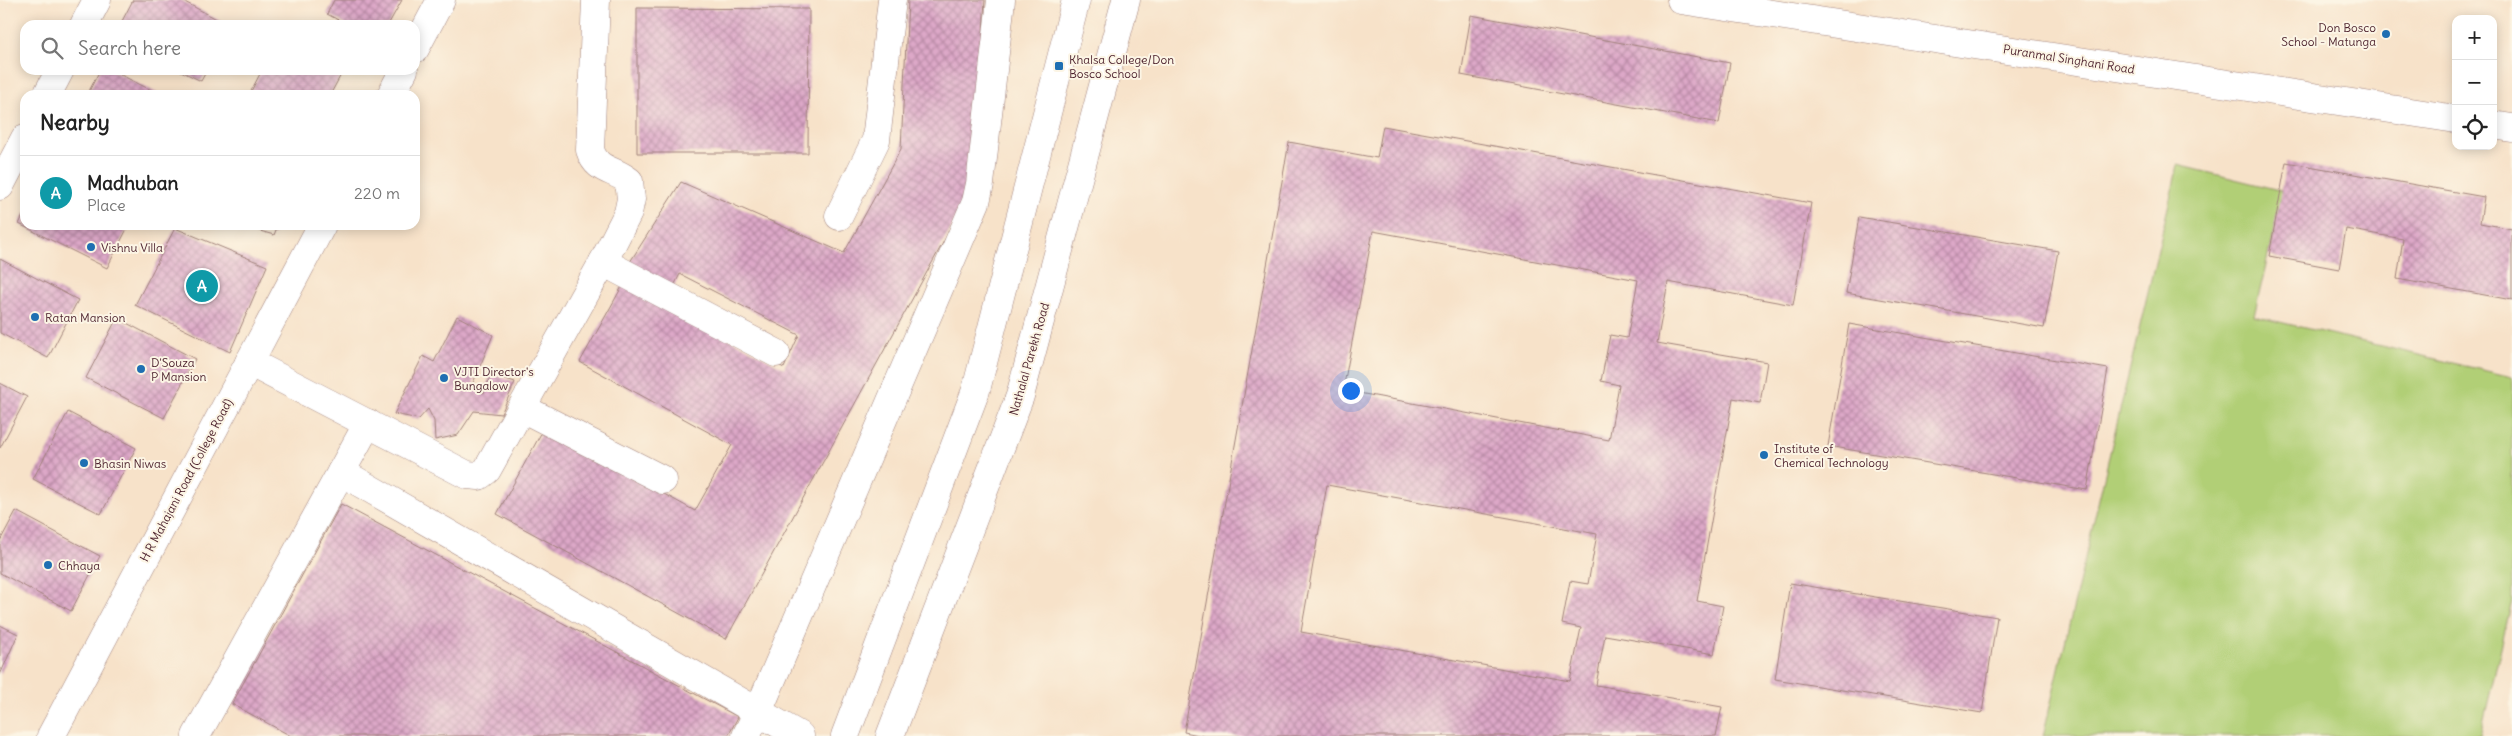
<!DOCTYPE html>
<html lang="en">
<head>
<meta charset="utf-8">
<style>
	:root { --surface:#fff; --page:#f6f6f6; --text:#222; --muted:#767676; --line:#e0e0e0; --accent:#7c3aed }
	body { margin:0; font-family:Delius,sans-serif; background:var(--page); color:var(--text) }
	.controls { position:absolute; right:15px; top:15px; display:grid; overflow:hidden; border-radius:10px; box-shadow:0 2px 12px #0003 }
	.controls button { width:45px; height:45px; display:grid; place-items:center; padding:0; border:0; border-bottom:1px solid var(--line); background:var(--surface); color:var(--text); font:25px sans-serif }
	.you { position:absolute; left:1350px; top:390px; width:18px; height:18px; margin:-12px; border:4px solid #fff; border-radius:50%; background:#1a73e8; box-shadow:0 0 0 8px #1a73e833 }
	.badge { display:grid; place-items:center; width:32px; height:32px; border-radius:50%; background:var(--accent); color:#fff; font-size:16px; font-weight:700 }
	.pin { position:absolute; translate:-50% -50%; border:2px solid #fff; box-shadow:0 1px 5px #0006 }
	.list { margin:0; padding:0; list-style:none }
	h2 { display:flex; justify-content:space-between; align-items:center; height:65px; margin:0; padding:0 20px; font-size:21px }
	h2 small { font-size:16px; font-weight:400; color:var(--muted) }
	.list li { display:grid; grid-template-columns:32px 1fr auto; gap:15px; align-items:center; box-sizing:border-box; height:75px; padding:0 20px; border-top:1px solid var(--line) }
	.list b { display:block; font-size:19px; white-space:nowrap }
	.list p { margin:0; font-size:16px; white-space:nowrap; color:var(--muted) }
	.list em { font-size:16px; font-style:normal; color:var(--muted) }
	.icon { flex:none; width:28px; height:28px; fill:none; stroke:currentColor; stroke-width:2; stroke-linecap:round; stroke-linejoin:round }
	.map { position:relative; flex:none; width:2512px; height:736px; overflow:hidden }
	.search { position:absolute; background:var(--surface); box-shadow:0 2px 12px #0003; left:20px; top:20px; width:400px; height:55px; display:flex; align-items:center; gap:12px; box-sizing:border-box; padding:0 18px; border-radius:15px; color:var(--muted); font-size:19px }
	.panel { position:absolute; background:var(--surface); box-shadow:0 2px 12px #0003; left:20px; top:90px; width:400px; height:140px; border-radius:15px }
	.map>svg:first-child { display:block }
	.park { fill:#b1cf76; stroke:#7e7750 }
	.building { fill:url(#building-cross-hatch); fill-rule:evenodd }
	.lines { fill:none; stroke-linecap:round; stroke-linejoin:round }
	.minor-casing { stroke:#a0807a; stroke-width:29 }
	.minor { stroke:#fff; stroke-width:28 }
	.poi-dot { fill:#1f6fb2; stroke:#fcf5e5; stroke-width:2 }
	.labels { text-anchor:middle; dominant-baseline:central; stroke-width:4; stroke-linejoin:round; paint-order:stroke }
	.poi-label { font-size:12px; fill:#4a1f2b; stroke:#fcf5e5; text-anchor:start }
	.street-label { font-size:12px; fill:#4a1f2b; stroke:#fcf5e5 }
</style>
</head>
<body>
<div class="map">
<svg width="2512" height="736" viewBox="0 0 2512 736">
	<defs>
		<pattern id="building-cross-hatch" width="8" height="8" patternUnits="userSpaceOnUse" patternTransform="scale(1.25)"><rect width="8" height="8" fill="#dda8c8"/><path d="M0 0l8 8M0 8l8-8" fill="none" stroke="#b588a3"/></pattern>
	</defs>
	<rect width="100%" height="100%" fill="#fcf5e5"/>
	<filter id="ink" filterUnits="userSpaceOnUse"><feTurbulence type="fractalNoise" baseFrequency=".02" numOctaves="2"/><feDisplacementMap in="SourceGraphic" scale="10" xChannelSelector="R" yChannelSelector="G"/><feConvolveMatrix kernelMatrix="1 2 1 2 8 2 1 2 1" color-interpolation-filters="sRGB"/></filter>
	<filter id="wash" filterUnits="userSpaceOnUse"><feTurbulence type="fractalNoise" baseFrequency=".0096" numOctaves="4" result="noise"/><feDisplacementMap in="SourceGraphic" scale="20" xChannelSelector="R" yChannelSelector="G"/><feGaussianBlur stdDeviation="1.12" result="paint"/><feColorMatrix in="noise" values="0 0 0 0 0 0 0 0 0 0 0 0 0 0 0 0 0 1.4 0 .05"/><feComposite in="paint" operator="in"/></filter>
	<g filter="url(#wash)">
		<rect width="100%" height="100%" fill="#f7e2c9"/>
		<!-- park -->
		<path class="park" d="M 2178,165 L 2283,191 L 2254,316 L 2512,377 L 2512,601 L 2480,736 L 2043,736 Z"/>
		<g id="blocks">
			<!-- building -->
			<g class="building">
				<path d="M 133,0 L 181,0 L 228,25 L 120,25 Z"/>
				<path d="M 334,0 L 402,0 L 388,25 L 348,25 L 327,14 Z"/>
				<path d="M 908,0 L 985,0 L 973,188 L 726,639 L 497,514 L 544,428 L 695,511 L 732,445 L 580,362 L 624,283 L 784,368 L 799,335 L 680,274 L 673,288 L 628,265 L 681,182 L 844,253 L 901,149 Z"/>
				<path d="M 637,8 L 809,9 L 808,153 L 637,153 Z"/>
				<path d="M 1471,15 L 1730,63 L 1719,123 L 1461,75 Z"/>
				<path d="M 100,70 L 111,70 L 161,95 L 87,95 Z"/>
				<path d="M 179,70 L 207,70 L 201,81 Z"/>
				<path d="M 262,70 L 342,70 L 343,71 L 330,95 L 249,95 Z"/>
				<path d="M 1383,126 L 1811,203 L 1793,305 L 1668,282 L 1657,343 L 1767,362 L 1760,403 L 1733,398 L 1697,601 L 1723,606 L 1714,654 L 1605,635 L 1596,685 L 1722,707 L 1716,736 L 1204,736 L 1184,732 L 1289,142 L 1377,158 ZM 1373,231 L 1638,280 L 1627,338 L 1610,335 L 1601,381 L 1619,385 L 1609,440 L 1343,390 ZM 1327,485 L 1597,534 L 1588,584 L 1570,581 L 1562,624 L 1581,628 L 1570,681 L 1301,632 Z"/>
				<path d="M 2286,162 L 2484,197 L 2480,223 L 2512,229 L 2512,300 L 2397,279 L 2403,239 L 2346,229 L 2339,269 L 2269,256 Z"/>
				<path d="M 25,212 L 25,225 L 129,225 L 107,268 L 19,224 Z"/>
				<path d="M 1859,217 L 2058,251 L 2044,328 L 1846,293 Z"/>
				<path d="M 239,225 L 278,225 L 274,235 Z"/>
				<path d="M 175,228 L 267,266 L 230,352 L 135,305 Z"/>
				<path d="M 0,259 L 78,300 L 48,358 L 0,333 Z"/>
				<path d="M 457,316 L 493,335 L 473,383 L 484,393 L 491,374 L 515,382 L 501,414 L 474,411 L 458,435 L 435,440 L 434,421 L 428,409 L 419,419 L 394,414 L 423,356 L 434,362 Z"/>
				<path d="M 117,318 L 195,359 L 164,418 L 86,378 Z"/>
				<path d="M 1849,324 L 2108,369 L 2087,490 L 1828,446 Z"/>
				<path d="M 0,383 L 27,397 L 0,448 Z"/>
				<path d="M 68,412 L 136,448 L 101,514 L 33,479 Z"/>
				<path d="M 341,504 L 738,717 L 728,736 L 291,736 L 232,704 Z"/>
				<path d="M 16,511 L 100,556 L 71,611 L 0,573 L 0,541 Z"/>
				<path d="M 1790,583 L 1997,617 L 1982,713 L 1775,679 Z"/>
				<path d="M 0,625 L 18,634 L 0,675 Z"/>
			</g>
		</g>
	</g>
	<g filter="url(#ink)">
		<use href="#blocks" fill-opacity="0" stroke="#a0807a" stroke-width="1"/>
		<g class="lines">
			<defs>
				<g id="minor">
					<path d="M 1681,0 L 2456,119"/>
					<path d="M 84,25 L 97,0"/>
					<path d="M 415,49 L 441,0"/>
					<path d="M 47,95 L 60,70"/>
					<path d="M 391,95 L 404,70"/>
					<path d="M 2493,125 L 2512,128"/>
					<path d="M 0,186 L 25,138"/>
					<path d="M 839,216 L 876,140 L 892,0"/>
					<path d="M 603,262 L 776,353"/>
					<path d="M 249,362 L 467,475 L 479,476 L 487,470 L 603,262 L 628,213 L 631,199 L 629,181 C 613,168 597,172 590,150 L 596,0"/>
					<path d="M 522,408 L 663,480"/>
					<path d="M 341,472 L 800,736"/>
					<path d="M 51,736 L 322,225"/>
					<path d="M 196,736 L 368,423"/>
					<path d="M 746,736 L 758,712 L 976,202 L 980,184 L 1001,0"/>
					<path d="M 845,736 L 976,390 L 1076,0"/>
					<path d="M 890,736 L 1020,396 L 1126,0"/>
				</g>
			</defs>
			<!-- minor casing -->
			<use href="#minor" class="minor-casing"/>
			<!-- minor -->
			<use href="#minor" class="minor"/>
		</g>
	</g>
	<!-- markers -->
	<g class="poi-dot">
		<circle cx="2386" cy="34" r="5"/>
		<rect x="1054" y="61" width="10" height="10" rx="2.5"/>
		<circle cx="91" cy="247" r="5"/>
		<circle cx="35" cy="317" r="5"/>
		<circle cx="141" cy="369" r="5"/>
		<circle cx="444" cy="378" r="5"/>
		<circle cx="1764" cy="455" r="5"/>
		<circle cx="84" cy="463" r="5"/>
		<circle cx="48" cy="565" r="5"/>
	</g>
	<g class="labels">
		<!-- poi labels -->
		<g class="poi-label">
			<text x="2376" y="27" text-anchor="end">Don Bosco<tspan x="2376" dy="14">School - Matunga</tspan></text>
			<text x="1069" y="59">Khalsa College/Don<tspan x="1069" dy="14">Bosco School</tspan></text>
			<text x="101" y="247">Vishnu Villa</text>
			<text x="45" y="317">Ratan Mansion</text>
			<text x="151" y="362">D'Souza<tspan x="151" dy="14">P Mansion</tspan></text>
			<text x="454" y="371">VJTI Director's<tspan x="454" dy="14">Bungalow</tspan></text>
			<text x="1774" y="448">Institute of<tspan x="1774" dy="14">Chemical Technology</tspan></text>
			<text x="94" y="463">Bhasin Niwas</text>
			<text x="58" y="565">Chhaya</text>
		</g>
		<!-- street labels -->
		<g class="street-label">
			<text transform="translate(2069 59) rotate(9)">Puranmal Singhani Road</text>
			<text transform="translate(1029 359) rotate(-74)">Nathalal Parekh Road</text>
			<text transform="translate(186 480) rotate(-62)">H R Mahajani Road (College Road)</text>
		</g>
	</g>
</svg>
<div class="controls">
<button>+</button>
<button>−</button>
<button><svg class="icon" aria-label="locate" viewBox="0 0 24 24"><circle cx="12" cy="12" r="6"/><path d="M12 2v4M12 18v4M2 12h4M18 12h4"/></svg></button>
</div>
<div class="you"></div>
<div class="pin badge" style="left:202px;top:286px;background:#0f9aa8">A</div>
<div class="search"><svg class="icon" aria-label="search" viewBox="0 0 24 24"><circle cx="10" cy="10" r="6"/><path d="M15 15l6 6"/></svg>Search here</div>
<section class="panel">
<h2>Nearby<small></small></h2>
<ul class="list">
<li><span class="badge" style="background:#0f9aa8">A</span><div><b>Madhuban</b><p>Place</p></div><em>220 m</em></li>
</ul>
</section>
</div>
</body>
</html>
